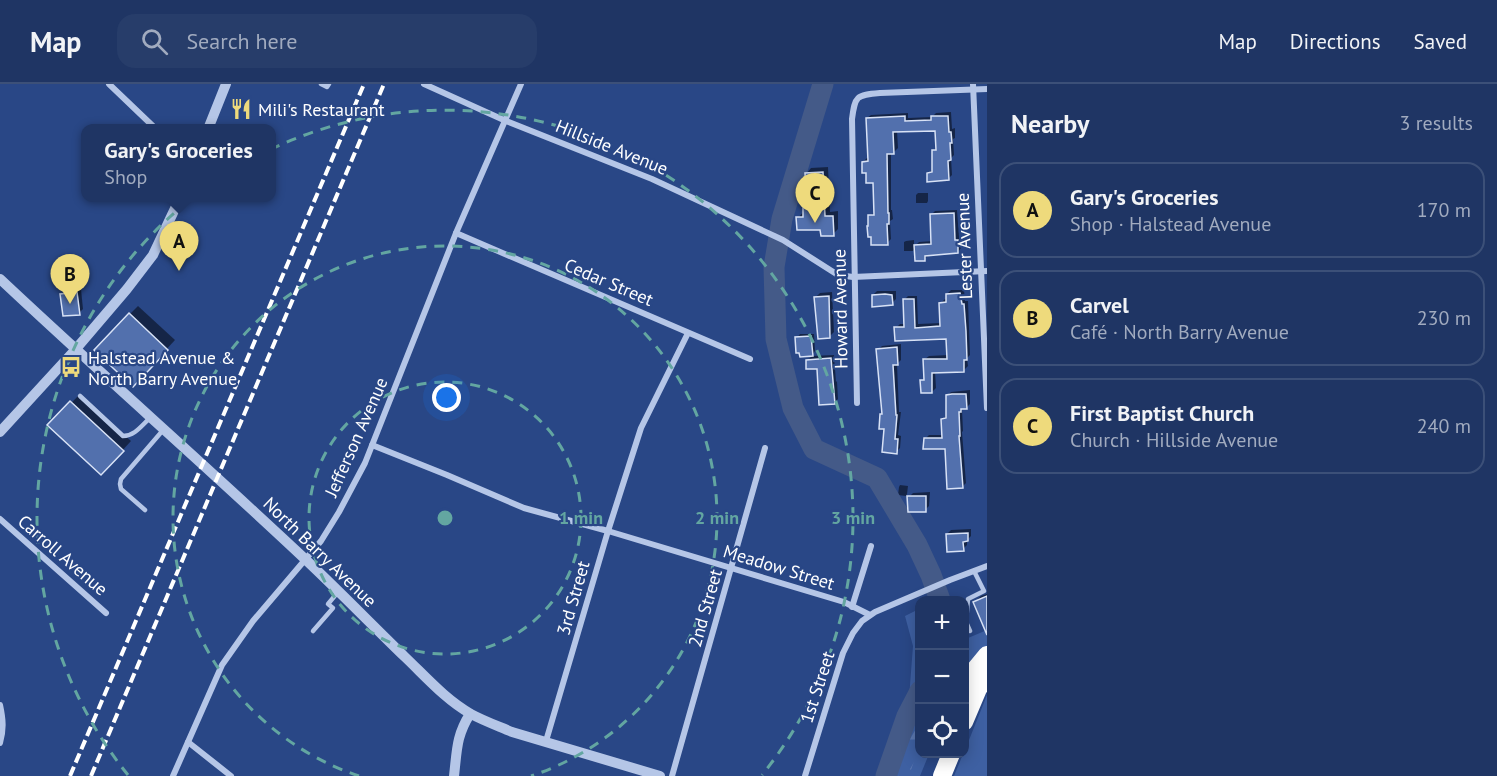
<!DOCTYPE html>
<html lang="en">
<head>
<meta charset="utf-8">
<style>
	:root { --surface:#1f3564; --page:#273d6a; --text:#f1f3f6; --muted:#a1abbf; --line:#3c5078; --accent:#eeda7c }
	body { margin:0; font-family:"PT Sans",sans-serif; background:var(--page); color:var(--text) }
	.controls { position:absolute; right:18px; bottom:18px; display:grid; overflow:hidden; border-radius:12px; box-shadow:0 3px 15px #0003 }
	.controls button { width:54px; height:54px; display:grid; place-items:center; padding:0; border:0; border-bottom:2px solid var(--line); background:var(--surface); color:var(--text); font:30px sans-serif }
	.you { position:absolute; left:447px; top:314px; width:21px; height:21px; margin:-15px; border:4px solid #fff; border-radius:50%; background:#1a73e8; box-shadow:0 0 0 9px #1a73e833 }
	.badge { display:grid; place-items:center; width:39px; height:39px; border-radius:50%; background:var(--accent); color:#111; font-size:20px; font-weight:700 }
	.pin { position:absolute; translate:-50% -50px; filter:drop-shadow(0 2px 3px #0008) }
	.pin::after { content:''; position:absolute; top:32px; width:21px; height:18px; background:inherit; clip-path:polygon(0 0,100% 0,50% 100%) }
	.popup { position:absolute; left:81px; top:40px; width:195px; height:78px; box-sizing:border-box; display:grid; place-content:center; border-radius:12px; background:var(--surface); filter:drop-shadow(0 2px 4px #0005); font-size:20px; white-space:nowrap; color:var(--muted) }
	.popup b { font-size:22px; color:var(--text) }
	.popup::after { content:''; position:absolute; left:50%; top:100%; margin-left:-12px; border:12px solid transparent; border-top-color:var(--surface) }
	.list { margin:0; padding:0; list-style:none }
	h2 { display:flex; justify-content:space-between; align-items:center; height:78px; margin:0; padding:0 24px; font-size:26px }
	h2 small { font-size:20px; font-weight:400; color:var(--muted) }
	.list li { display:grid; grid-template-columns:39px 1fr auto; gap:18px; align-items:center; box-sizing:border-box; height:96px; margin:0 12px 12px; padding:0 12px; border:2px solid var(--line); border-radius:18px }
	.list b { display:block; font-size:22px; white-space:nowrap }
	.list p { margin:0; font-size:20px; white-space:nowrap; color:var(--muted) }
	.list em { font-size:20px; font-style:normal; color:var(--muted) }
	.icon { flex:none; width:33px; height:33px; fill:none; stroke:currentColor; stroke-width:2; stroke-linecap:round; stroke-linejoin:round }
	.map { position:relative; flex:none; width:987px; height:692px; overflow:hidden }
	header { display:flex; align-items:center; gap:36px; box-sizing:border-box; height:84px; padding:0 30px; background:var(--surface); border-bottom:2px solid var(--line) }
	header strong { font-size:28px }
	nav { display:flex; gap:33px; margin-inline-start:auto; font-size:21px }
	.search { width:420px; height:54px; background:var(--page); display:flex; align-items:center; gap:15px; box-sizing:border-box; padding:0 21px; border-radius:18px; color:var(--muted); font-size:22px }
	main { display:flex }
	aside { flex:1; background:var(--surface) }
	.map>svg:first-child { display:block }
	.green { fill:#3e60a2 }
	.forest { fill:url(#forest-firs) }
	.shadow { fill:#0007 }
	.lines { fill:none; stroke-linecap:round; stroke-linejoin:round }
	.river { stroke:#445a88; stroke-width:21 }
	.building { fill:#5270ad; stroke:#d8e2f6; stroke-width:1.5 }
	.service { stroke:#b5c6e7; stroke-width:4.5 }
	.minor { stroke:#b5c6e7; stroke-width:6 }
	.tertiary { stroke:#b5c6e7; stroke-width:10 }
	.motorway { stroke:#fff; stroke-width:18 }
	.rail { stroke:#fff; stroke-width:4; stroke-dasharray:10 4.5; stroke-linecap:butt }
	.ring { fill:none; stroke:#63a6a1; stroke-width:3; stroke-dasharray:10 8 }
	.labels { text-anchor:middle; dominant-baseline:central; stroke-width:4.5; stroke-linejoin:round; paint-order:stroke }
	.poi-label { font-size:18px; fill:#fff; stroke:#294786; text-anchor:start }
	.street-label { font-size:18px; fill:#fff; stroke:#294786 }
	.centre { fill:#63a6a1; stroke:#294786; stroke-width:3 }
	.ring-label { font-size:18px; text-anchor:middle; font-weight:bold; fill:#63a6a1; stroke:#294786; stroke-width:4.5; stroke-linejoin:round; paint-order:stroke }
</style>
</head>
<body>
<header>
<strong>Map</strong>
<div class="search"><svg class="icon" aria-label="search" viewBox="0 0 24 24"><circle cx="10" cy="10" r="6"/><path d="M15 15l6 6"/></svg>Search here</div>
<nav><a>Map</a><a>Directions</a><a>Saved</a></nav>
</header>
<main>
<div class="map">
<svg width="987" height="692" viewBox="0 0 987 692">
	<defs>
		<pattern id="forest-firs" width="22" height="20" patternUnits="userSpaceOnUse" patternTransform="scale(1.5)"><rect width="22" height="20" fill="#3e60a2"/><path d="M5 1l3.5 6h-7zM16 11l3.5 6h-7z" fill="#5b78b0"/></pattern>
	</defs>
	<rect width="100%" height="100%" fill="#294786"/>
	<!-- green -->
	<g class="green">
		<path d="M 919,525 L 920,670 L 929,670 L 920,692 L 883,692 L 909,614 L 913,562 L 905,532 Z"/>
		<path d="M 987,546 L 987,562 L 974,575 L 964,589 L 964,547 L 968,554 Z"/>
		<path d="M 987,611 L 987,692 L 954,692 L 963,670 L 964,670 L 965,666 Z"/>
	</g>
	<!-- forest -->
	<path class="forest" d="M 919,581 L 919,662 L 909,692 L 887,692 L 918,590 Z"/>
	<!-- shadow -->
	<g class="shadow">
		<path d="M 951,28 L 952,45 L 955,44 L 955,54 L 953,55 L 954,71 L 951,74 L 952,91 L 948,95 L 928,90 L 932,86 L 933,67 L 937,63 L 936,45 L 897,46 L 898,64 L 894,68 L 891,68 L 891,126 L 892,126 L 893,135 L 890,137 L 891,155 L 887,159 L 870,132 L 875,128 L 874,98 L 863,78 L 867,74 L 870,74 L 867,34 L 871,31 L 908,29 L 908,34 L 932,33 L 936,29 Z"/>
		<path d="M 828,83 L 830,128 L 838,127 L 838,145 L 833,150 L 798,134 L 803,128 L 804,112 L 807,109 L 806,90 L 811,84 Z"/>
		<path d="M 918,109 L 928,109 L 928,117 L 927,119 L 916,119 L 916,111 Z"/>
		<path d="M 957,126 L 959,153 L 961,153 L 961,164 L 958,168 L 928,172 L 924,175 L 915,164 L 913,167 L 904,167 L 904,158 L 906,157 L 914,156 L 914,163 L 919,158 L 933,157 L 931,131 L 935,127 Z"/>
		<path d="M 81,205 L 83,225 L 79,229 L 62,210 L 66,206 Z"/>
		<path d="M 951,206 L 964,206 L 965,217 L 968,217 L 970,271 L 967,274 L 968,282 L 964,286 L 935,287 L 936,304 L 932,308 L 922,297 L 925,294 L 925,275 L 929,272 L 948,271 L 947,254 L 896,244 L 900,240 L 905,240 L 904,216 L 908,212 L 917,212 L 918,240 L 941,239 L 941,219 L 945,215 L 947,215 L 947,210 Z"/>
		<path d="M 877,207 L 896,207 L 896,215 L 892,219 L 873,211 Z"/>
		<path d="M 832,208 L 834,248 L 830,252 L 816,213 L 820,209 Z"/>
		<path d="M 138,222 L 175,256 L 142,292 L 130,230 Z"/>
		<path d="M 800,250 L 814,250 L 815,267 L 812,271 L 797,254 Z"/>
		<path d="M 901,260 L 901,276 L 897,280 L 899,328 L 901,328 L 898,351 L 901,352 L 900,364 L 896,368 L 886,344 L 878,266 L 882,262 Z"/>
		<path d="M 834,271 L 836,298 L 837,297 L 838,315 L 834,319 L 819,283 L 808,276 L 812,272 Z"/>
		<path d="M 970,306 L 970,320 L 966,324 L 962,325 L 963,347 L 962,348 L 966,399 L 962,403 L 946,364 L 925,355 L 929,351 L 943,351 L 942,336 L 946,332 L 947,312 L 951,308 Z"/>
		<path d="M 80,310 L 131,357 L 110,380 L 50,341 Z"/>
		<path d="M 900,401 L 908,402 L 907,410 L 906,412 L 898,411 L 899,403 Z"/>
		<path d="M 930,408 L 929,422 L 925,426 L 909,413 L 913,409 Z"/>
		<path d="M 971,445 L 971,452 L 967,456 L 967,461 L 963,465 L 947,450 L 951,446 Z"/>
		<path d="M 987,510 L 987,533 L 975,518 L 981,512 Z"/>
	</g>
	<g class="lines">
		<!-- river -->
		<g class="river">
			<path d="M 823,0 L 782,135 L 774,183 L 776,255 L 793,324 L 814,365 L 877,394 L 917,461 L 931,491 L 940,516"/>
			<path d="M 886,692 L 907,632 L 920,607"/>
		</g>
	</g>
	<!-- building -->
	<g class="building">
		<path d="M 905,32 L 905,37 L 931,36 L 931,32 L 948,32 L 949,48 L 951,48 L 952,59 L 950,59 L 951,76 L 948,77 L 949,96 L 927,98 L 927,89 L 932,88 L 932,66 L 936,66 L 935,47 L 893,48 L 894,70 L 887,70 L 888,129 L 889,129 L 889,140 L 887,140 L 888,161 L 871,161 L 871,153 L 868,153 L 867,142 L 868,142 L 868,131 L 874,131 L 873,99 L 866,99 L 866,89 L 862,89 L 862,78 L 868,77 L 866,34 Z"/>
		<path d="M 823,88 L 825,132 L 833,132 L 834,152 L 821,152 L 820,146 L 797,146 L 796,133 L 803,133 L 803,111 L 806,111 L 805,89 Z"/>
		<path d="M 954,129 L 955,156 L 958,156 L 958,169 L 925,172 L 925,177 L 915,177 L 914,161 L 931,160 L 930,130 Z"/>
		<path d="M 77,208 L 80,231 L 63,232 L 60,210 Z"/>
		<path d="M 960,209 L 962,220 L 964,220 L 966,247 L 967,276 L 964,276 L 964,288 L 932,289 L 932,309 L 921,309 L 920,296 L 924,296 L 923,275 L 947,275 L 946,255 L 895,257 L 894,243 L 904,243 L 903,215 L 914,215 L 915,244 L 940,242 L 939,219 L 946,218 L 946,210 Z"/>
		<path d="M 885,210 L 892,211 L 893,221 L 872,223 L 872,211 Z"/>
		<path d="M 829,212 L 830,254 L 818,255 L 814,213 Z"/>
		<path d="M 129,229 L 168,266 L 133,303 L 94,266 Z"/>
		<path d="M 811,252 L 813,272 L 800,273 L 799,269 L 796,269 L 795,253 Z"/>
		<path d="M 897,263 L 898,281 L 893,281 L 896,331 L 897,331 L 895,355 L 898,355 L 897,370 L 882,368 L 884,345 L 879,345 L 880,330 L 882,330 L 876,265 Z"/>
		<path d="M 831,274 L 835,320 L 819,321 L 817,285 L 806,285 L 806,276 Z"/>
		<path d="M 952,310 L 966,310 L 967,325 L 961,325 L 961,328 L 959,328 L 960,352 L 959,352 L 963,404 L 947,405 L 945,365 L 923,365 L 924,354 L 942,354 L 941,335 L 946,334 L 946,311 Z"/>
		<path d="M 70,317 L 124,367 L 101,391 L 47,341 Z"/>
		<path d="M 907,412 L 926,412 L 926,428 L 908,428 Z"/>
		<path d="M 968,449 L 968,457 L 963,458 L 964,467 L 947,468 L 946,450 Z"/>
		<path d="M 987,512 L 987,551 L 973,518 Z"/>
	</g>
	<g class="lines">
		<!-- service -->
		<g class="service">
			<path d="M 321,0 L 327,3 L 329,0"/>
			<path d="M 80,312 L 123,352 C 135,352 142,341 151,333"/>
			<path d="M 145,426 L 121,405 L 120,400 L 121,395 L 164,345"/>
			<path d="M 313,547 L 333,524 L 328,520 L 338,508"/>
			<path d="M 970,547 L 966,538 L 968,515 L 984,507 L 974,487"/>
		</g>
		<!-- minor -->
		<g class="minor">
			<path d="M 109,0 L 156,45"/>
			<path d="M 424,0 L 506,37 L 652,95 L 783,156 L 838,191 L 853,193 L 987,187"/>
			<path d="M 973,0 L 987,324"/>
			<path d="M 456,149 L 750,275"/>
			<path d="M 857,319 L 852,35 C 855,12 856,11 880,9 L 987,5"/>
			<path d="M 372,361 L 447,391 L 524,424 L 608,447 L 844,518 L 870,531"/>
			<path d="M 0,435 L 106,529"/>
			<path d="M 852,523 L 871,462"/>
			<path d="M 0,621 C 3,635 4,645 0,659"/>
			<path d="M 546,657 L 608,447 L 641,344 L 688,249"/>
			<path d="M 188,658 L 231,692"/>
			<path d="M 173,692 L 222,581 L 253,537 L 321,457 L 339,428 L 365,379 L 456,149 L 521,0"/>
			<path d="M 672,692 L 765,364"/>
			<path d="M 805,692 L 843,569 L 853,549 L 862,537 L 875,528 L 950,496 L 987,482"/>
		</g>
		<!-- tertiary -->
		<g class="tertiary">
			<path d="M 208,45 L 226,0"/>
			<path d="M 0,195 C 101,290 204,380 305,475 C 339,507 372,541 405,573 C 426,593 446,616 471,630 C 484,637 498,642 512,648 L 660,692"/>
			<path d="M 0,348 L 75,266 L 127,205 L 153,171 L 180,114"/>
			<path d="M 454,692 C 457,667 456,652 470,630"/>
		</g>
		<!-- motorway -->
		<g class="motorway">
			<path d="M 964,605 L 973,588 L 987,571"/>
			<path d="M 964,638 L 978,605 L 987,591"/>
			<path d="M 942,692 L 951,670"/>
		</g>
		<!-- rail -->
		<g class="rail">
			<path d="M 70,692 L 364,0"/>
			<path d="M 91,692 L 384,0"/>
		</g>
	</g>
	<!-- distance rings -->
	<g class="ring">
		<circle cx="445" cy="434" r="136"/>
		<path d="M359 692A272 272 0 1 1 531 692"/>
		<path d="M128 691A408 408 0 1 1 762 691"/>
	</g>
	<!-- icons -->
	<defs>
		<symbol id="restaurant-bare" viewBox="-9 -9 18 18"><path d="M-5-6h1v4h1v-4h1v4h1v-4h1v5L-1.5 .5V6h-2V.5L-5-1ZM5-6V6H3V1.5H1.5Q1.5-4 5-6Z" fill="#eeda7c" stroke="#294786" stroke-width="2.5" paint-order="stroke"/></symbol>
		<symbol id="bus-bare" viewBox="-9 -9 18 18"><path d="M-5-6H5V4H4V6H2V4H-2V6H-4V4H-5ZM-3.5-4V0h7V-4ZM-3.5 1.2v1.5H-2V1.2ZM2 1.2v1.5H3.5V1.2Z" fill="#eeda7c" stroke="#294786" stroke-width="2.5" paint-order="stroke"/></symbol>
	</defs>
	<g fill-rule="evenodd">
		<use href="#restaurant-bare" x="226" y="10" width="30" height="30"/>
		<use href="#bus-bare" x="56" y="268" width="30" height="30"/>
	</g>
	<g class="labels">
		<!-- poi labels -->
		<g class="poi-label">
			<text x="258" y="25">Mili's Restaurant</text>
			<text x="88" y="273">Halstead Avenue &amp;<tspan x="88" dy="21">North Barry Avenue</tspan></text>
		</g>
		<!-- street labels -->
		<g class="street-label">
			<text transform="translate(612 63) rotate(22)">Hillside Avenue</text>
			<text transform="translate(964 162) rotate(-92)">Lester Avenue</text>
			<text transform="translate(609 198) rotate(23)">Cedar Street</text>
			<text transform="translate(840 225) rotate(-91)">Howard Avenue</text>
			<text transform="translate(356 353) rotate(-66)">Jefferson Avenue</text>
			<text transform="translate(320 468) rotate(44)">North Barry Avenue</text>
			<text transform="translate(63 471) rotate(41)">Carroll Avenue</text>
			<text transform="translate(779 483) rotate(17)">Meadow Street</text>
			<text transform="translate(573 514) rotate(-74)">3rd Street</text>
			<text transform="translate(705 524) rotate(-74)">2nd Street</text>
			<text transform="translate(817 603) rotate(-72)">1st Street</text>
		</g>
	</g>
	<circle cx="445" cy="434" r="9" class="centre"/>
	<g class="ring-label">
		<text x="581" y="440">1 min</text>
		<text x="717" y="440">2 min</text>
		<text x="853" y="440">3 min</text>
	</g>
</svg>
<div class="controls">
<button>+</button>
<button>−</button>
<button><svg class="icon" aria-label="locate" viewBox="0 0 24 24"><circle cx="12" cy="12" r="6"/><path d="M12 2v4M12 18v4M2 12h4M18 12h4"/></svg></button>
</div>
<div class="you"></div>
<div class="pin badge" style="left:179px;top:187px">A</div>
<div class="popup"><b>Gary's Groceries</b>Shop</div>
<div class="pin badge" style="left:70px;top:220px">B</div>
<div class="pin badge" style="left:815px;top:139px">C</div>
</div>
<aside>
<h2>Nearby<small>3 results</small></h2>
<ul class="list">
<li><span class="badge">A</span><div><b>Gary's Groceries</b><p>Shop · Halstead Avenue</p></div><em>170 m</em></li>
<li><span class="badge">B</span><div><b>Carvel</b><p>Café · North Barry Avenue</p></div><em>230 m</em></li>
<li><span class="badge">C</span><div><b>First Baptist Church</b><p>Church · Hillside Avenue</p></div><em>240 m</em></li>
</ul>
</aside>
</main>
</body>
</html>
